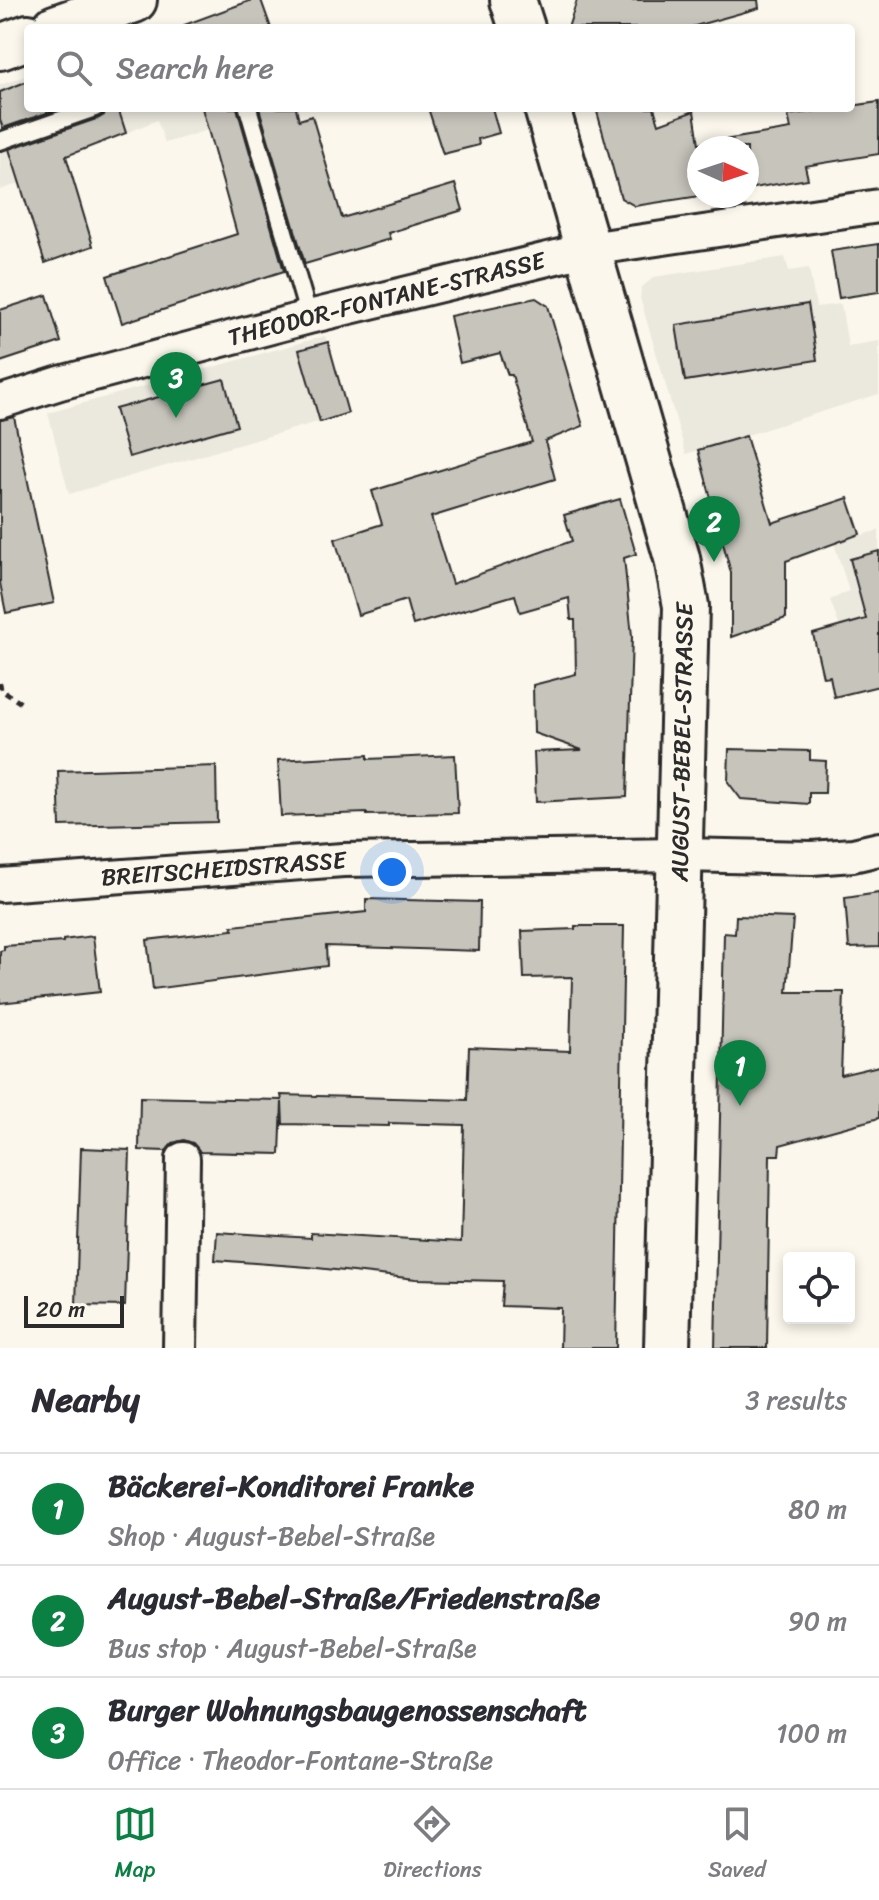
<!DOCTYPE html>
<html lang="en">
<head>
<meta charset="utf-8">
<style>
	:root { --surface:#fff; --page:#f2f2f3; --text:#2b2b33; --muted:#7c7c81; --line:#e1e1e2; --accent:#0b8043 }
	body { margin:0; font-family:Sriracha,sans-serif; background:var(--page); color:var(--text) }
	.controls { position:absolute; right:24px; bottom:24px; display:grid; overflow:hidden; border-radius:8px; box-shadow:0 4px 12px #0003 }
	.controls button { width:72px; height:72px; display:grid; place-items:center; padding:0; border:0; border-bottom:2px solid var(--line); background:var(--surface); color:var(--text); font:40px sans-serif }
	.compass { position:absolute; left:687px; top:136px; width:72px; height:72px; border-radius:50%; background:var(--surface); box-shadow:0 4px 12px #0003; rotate:93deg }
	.scale { position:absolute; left:24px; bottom:20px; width:100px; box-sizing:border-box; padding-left:8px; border:4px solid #2b2b2b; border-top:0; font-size:22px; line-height:28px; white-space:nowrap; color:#2b2b2b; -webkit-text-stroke:6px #fbf7ec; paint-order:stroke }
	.you { position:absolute; left:392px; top:872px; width:28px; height:28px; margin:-20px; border:6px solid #fff; border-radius:50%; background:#1a73e8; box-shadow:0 0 0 12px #1a73e833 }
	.badge { display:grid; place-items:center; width:52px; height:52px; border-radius:50%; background:var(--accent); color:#fff; font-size:26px; font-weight:700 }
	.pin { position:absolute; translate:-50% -66px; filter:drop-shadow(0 2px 4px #0008) }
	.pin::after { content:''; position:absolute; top:42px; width:28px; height:24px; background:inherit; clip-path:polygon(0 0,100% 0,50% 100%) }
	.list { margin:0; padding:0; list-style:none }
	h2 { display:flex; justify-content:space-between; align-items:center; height:104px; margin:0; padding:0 32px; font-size:34px }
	h2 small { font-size:26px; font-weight:400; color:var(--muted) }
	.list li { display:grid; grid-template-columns:52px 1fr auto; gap:24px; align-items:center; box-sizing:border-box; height:112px; padding:0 32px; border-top:2px solid var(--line) }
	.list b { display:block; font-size:30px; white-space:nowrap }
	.list p { margin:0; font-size:26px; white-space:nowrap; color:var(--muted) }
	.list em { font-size:26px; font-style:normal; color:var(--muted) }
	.icon { flex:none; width:44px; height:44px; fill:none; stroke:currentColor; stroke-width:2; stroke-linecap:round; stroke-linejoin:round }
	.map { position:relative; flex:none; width:879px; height:1348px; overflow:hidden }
	.search { position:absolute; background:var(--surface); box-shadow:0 4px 12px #0003; left:24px; right:24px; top:24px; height:88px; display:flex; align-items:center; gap:20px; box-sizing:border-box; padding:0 28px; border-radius:8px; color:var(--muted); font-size:30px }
	.sheet { height:440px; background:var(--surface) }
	nav { display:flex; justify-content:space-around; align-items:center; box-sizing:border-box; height:112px; border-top:2px solid var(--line); background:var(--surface); font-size:22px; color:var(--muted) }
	nav a { display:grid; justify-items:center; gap:4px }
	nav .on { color:var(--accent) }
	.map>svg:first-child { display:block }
	.built { fill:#ebe8de }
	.building { fill:#c7c4bc; stroke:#2b2b2b; stroke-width:2 }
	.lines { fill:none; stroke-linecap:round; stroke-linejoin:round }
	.lane-casing { stroke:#2b2b2b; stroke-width:22 }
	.street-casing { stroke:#2b2b2b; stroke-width:38 }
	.secondary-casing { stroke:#2b2b2b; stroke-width:50 }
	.path { stroke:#2b2b2b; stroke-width:5; stroke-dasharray:6 6; stroke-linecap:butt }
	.lane { stroke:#fbf7ec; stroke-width:16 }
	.street { stroke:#fbf7ec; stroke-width:32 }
	.secondary { stroke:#fbf7ec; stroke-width:44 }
	.labels { text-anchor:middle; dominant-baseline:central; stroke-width:6; stroke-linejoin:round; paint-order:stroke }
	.street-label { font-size:24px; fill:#2b2b2b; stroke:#fbf7ec }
</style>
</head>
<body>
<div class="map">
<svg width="879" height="1348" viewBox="0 0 879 1348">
	<rect width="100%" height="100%" fill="#fbf7ec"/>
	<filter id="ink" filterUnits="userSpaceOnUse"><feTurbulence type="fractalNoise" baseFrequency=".0125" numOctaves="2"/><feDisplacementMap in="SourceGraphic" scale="16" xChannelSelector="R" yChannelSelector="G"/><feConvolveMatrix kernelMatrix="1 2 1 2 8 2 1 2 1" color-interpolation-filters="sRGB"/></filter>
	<g filter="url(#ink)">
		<!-- built -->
		<g class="built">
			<path d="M 28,75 L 28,108 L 296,108 L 329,222 L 277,238 L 267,207 L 256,197 L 229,204 L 208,130 L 165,143 L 157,120 L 126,133 L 120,115 L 20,183 L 0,190 L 0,85 Z"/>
			<path d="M 785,257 L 789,271 L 809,268 L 816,307 L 841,304 L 848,346 L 879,341 L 879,394 L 686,454 L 640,298 L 641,288 L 654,277 Z"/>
			<path d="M 325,336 L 348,413 L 69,494 L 48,413 Z"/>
			<path d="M 879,530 L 879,649 L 840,627 L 830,600 L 849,591 L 834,543 Z"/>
		</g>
		<!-- building -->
		<g class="building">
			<path d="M 252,0 L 261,0 L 271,28 L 185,28 L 184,25 Z"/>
			<path d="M 577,0 L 758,0 L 759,8 L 688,28 L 568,28 Z"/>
			<path d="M 28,81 L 28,108 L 61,108 L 3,128 L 0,120 L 0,92 Z"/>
			<path d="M 879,102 L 879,154 L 805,166 L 808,179 L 747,189 L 747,148 L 699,148 L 700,196 L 635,206 L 621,198 L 596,108 L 654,108 L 659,124 L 694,111 L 699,144 L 791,129 L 788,115 Z"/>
			<path d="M 106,108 L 118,108 L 126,133 L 66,156 L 93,246 L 45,263 L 9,149 L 99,118 L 104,115 Z"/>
			<path d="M 202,108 L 237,108 L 284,271 L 122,323 L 107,276 L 237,234 Z"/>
			<path d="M 259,108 L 296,108 L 299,120 L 312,116 L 342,218 L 455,184 L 463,210 L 388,233 L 390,239 L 305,264 Z"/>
			<path d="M 428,108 L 492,108 L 499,133 L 478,139 L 479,145 L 443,154 Z"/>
			<path d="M 879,244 L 879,292 L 839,298 L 831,251 Z"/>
			<path d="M 47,295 L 61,342 L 0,362 L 0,310 Z"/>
			<path d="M 536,298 L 548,306 L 583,426 L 545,441 L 555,479 L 431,517 L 452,584 L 572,541 L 564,515 L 620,499 L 636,554 L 624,558 L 632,636 L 627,797 L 536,802 L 534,752 L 582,750 L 534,733 L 533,685 L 576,674 L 575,620 L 571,620 L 569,598 L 520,612 L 515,595 L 413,625 L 406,600 L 358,615 L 335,539 L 382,524 L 372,491 L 532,442 L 512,375 L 508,375 L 500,353 L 460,363 L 450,316 Z"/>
			<path d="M 808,304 L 817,360 L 685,381 L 676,325 Z"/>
			<path d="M 328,342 L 348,413 L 320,422 L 299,350 Z"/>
			<path d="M 224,379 L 237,426 L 129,457 L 115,409 Z"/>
			<path d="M 14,417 L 54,603 L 6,613 L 0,583 L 0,420 Z"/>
			<path d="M 746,436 L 772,523 L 848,498 L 860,534 L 786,561 L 786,618 L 731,637 L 731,573 L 698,450 Z"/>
			<path d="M 879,551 L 879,686 L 834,697 L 830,676 L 823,677 L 813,634 L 866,619 L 850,559 Z"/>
			<path d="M 729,749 L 810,751 L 810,760 L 826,761 L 825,793 L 809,793 L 809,804 L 741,799 L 728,782 Z"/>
			<path d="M 368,755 L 368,759 L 455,755 L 458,813 L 367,815 L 367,813 L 281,816 L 278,760 Z"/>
			<path d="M 216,766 L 217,822 L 60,826 L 58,771 Z"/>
			<path d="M 879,893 L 879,947 L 849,948 L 845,898 Z"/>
			<path d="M 366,899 L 480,902 L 479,951 L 326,946 L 327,966 L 153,989 L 147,940 L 233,930 L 232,926 L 366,912 Z"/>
			<path d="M 736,916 L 793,918 L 787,992 L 844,992 L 841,1075 L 879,1066 L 879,1118 L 780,1145 L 779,1155 L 770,1155 L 767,1348 L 715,1348 L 724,933 L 735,934 Z"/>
			<path d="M 575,926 L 624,926 L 616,1348 L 560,1348 L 561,1308 L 501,1306 L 503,1281 L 416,1279 L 308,1267 L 215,1260 L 217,1232 L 311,1238 L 311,1233 L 461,1242 L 464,1125 L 389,1123 L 389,1126 L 283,1124 L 282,1102 L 280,1154 L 200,1152 L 193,1143 L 184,1140 L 173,1143 L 166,1151 L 139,1150 L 140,1097 L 282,1100 L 281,1095 L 467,1100 L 469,1047 L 570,1051 L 572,977 L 524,978 L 522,931 L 575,929 Z"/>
			<path d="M 93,936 L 100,992 L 0,1003 L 0,951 L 4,950 L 4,946 L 63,942 L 63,940 Z"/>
			<path d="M 81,1148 L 130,1150 L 125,1306 L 76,1305 Z"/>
		</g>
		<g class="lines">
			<defs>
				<g id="lane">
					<path d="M 248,108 L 309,317"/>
					<path d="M 0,141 L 95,108"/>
				</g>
				<g id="street">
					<path id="s1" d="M 0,402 L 60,383 L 309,317 L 589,249 L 879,206"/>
					<path id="s2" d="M 0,885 L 343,860 L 680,855 L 812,858 L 853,855 L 879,849"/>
					<path d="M 180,1348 L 183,1159"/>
				</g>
				<g id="secondary">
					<path d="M 513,0 L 522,28"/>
					<path d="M 55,28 L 134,0"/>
					<path d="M 0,47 L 28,37"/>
					<path d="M 547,108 L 677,558 L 686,606 L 667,1348"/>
				</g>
			</defs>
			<!-- lane casing -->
			<use href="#lane" class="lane-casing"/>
			<!-- street casing -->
			<use href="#street" class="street-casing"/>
			<!-- secondary casing -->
			<use href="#secondary" class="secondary-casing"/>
			<!-- path -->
			<path class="path" d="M 0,683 L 1,690 L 24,705"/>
			<!-- lane -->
			<use href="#lane" class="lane"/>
			<!-- street -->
			<use href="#street" class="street"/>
			<!-- secondary -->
			<use href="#secondary" class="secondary"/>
		</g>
	</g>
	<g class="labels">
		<!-- street labels -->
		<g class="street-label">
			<text stroke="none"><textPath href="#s1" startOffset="400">THEODOR-FONTANE-STRASSE</textPath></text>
			<text transform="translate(682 742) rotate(-89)">AUGUST-BEBEL-STRASSE</text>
			<text stroke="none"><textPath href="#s2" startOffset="224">BREITSCHEIDSTRASSE</textPath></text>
		</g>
	</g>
</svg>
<div class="controls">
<button><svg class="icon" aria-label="locate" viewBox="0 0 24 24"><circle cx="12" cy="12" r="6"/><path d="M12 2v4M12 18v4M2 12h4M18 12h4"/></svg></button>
</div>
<svg class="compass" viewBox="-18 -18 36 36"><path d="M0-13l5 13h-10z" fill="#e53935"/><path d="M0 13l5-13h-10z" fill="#7c7c81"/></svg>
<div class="scale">20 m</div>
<div class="you"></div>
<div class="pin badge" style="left:740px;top:1106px">1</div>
<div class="pin badge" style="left:714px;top:562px">2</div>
<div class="pin badge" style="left:176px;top:418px">3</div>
<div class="search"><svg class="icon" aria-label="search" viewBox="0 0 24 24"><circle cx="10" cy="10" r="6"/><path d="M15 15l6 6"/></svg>Search here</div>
</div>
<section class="sheet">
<h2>Nearby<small>3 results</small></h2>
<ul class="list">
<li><span class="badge">1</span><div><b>Bäckerei-Konditorei Franke</b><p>Shop · August-Bebel-Straße</p></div><em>80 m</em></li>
<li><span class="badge">2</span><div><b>August-Bebel-Straße/Friedenstraße</b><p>Bus stop · August-Bebel-Straße</p></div><em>90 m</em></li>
<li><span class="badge">3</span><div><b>Burger Wohnungsbaugenossenschaft</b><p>Office · Theodor-Fontane-Straße</p></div><em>100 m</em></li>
</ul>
</section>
<nav>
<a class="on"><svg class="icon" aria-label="map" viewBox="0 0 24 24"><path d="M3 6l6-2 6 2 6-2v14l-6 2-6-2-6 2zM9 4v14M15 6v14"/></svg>Map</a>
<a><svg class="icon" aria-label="directions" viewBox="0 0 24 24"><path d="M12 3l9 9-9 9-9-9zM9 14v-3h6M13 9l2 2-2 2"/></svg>Directions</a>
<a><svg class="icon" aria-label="saved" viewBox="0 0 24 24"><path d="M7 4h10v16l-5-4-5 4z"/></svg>Saved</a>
</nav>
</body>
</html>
